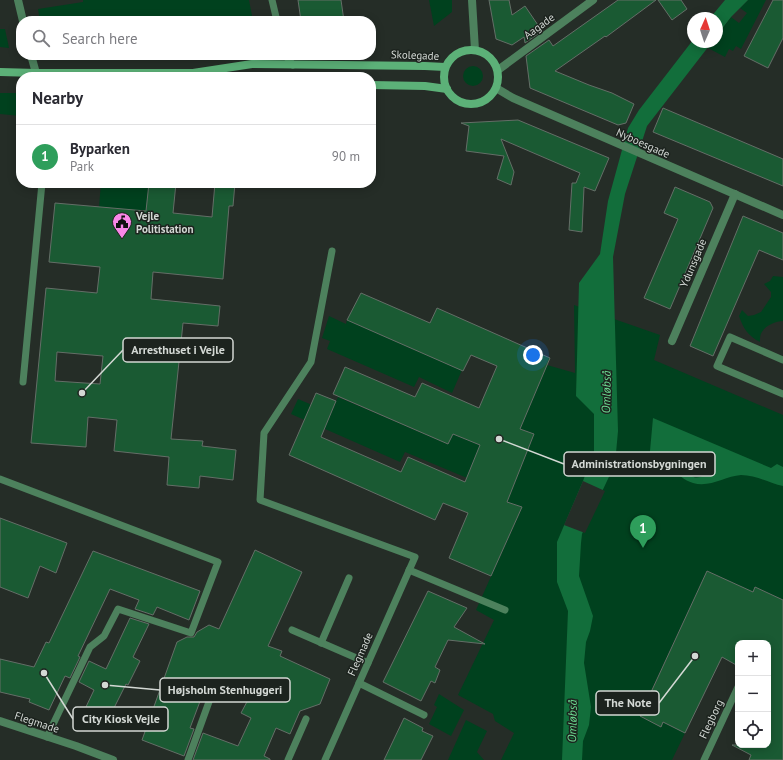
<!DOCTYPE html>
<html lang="en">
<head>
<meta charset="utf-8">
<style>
	:root { --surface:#fff; --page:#f7f7f7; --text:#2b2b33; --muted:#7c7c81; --line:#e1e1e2; --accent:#1a73e8 }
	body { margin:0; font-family:"PT Sans",sans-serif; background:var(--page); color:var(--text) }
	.controls { position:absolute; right:12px; bottom:12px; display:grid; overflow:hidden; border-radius:8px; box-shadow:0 2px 10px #0003 }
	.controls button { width:36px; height:36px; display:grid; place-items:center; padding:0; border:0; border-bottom:1px solid var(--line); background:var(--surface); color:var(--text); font:20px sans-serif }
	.compass { position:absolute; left:687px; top:12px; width:36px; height:36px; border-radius:50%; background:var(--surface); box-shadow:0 2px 10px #0003; rotate:3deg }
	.you { position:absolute; left:533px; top:355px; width:14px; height:14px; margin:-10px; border:3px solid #fff; border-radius:50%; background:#1a73e8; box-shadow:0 0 0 6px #1a73e833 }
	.badge { display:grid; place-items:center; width:26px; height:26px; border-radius:50%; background:var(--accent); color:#fff; font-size:13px; font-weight:700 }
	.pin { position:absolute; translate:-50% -33px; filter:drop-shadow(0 1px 2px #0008) }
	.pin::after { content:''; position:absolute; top:21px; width:14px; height:12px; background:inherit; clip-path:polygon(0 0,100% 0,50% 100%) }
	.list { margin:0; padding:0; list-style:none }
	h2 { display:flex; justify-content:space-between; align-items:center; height:52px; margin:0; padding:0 16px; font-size:17px }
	h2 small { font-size:13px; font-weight:400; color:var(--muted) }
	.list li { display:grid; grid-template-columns:26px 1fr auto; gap:12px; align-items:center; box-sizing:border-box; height:64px; padding:0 16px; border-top:1px solid var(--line) }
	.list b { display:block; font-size:15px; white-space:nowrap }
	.list p { margin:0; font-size:13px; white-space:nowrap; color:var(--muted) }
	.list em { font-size:13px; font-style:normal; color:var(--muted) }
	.icon { flex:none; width:22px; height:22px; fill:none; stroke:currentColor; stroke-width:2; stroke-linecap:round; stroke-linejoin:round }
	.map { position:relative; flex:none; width:783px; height:760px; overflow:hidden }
	.search { position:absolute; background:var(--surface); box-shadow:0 2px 10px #0003; left:16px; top:16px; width:360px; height:44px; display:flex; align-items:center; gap:10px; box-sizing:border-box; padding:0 14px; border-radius:16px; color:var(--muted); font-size:15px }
	.panel { position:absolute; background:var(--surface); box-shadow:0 2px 10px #0003; left:16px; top:72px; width:360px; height:116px; border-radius:16px }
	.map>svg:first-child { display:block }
	.green { fill:#00411e }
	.water { fill:#126e3b; fill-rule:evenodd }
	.pier { fill:#252d27 }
	.building { fill:#1a5a33; stroke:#646e67; fill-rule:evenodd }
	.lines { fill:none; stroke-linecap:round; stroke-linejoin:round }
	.lane { stroke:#4d815d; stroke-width:7 }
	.street { stroke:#4d815d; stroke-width:8 }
	.secondary { stroke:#5cb178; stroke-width:8 }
	.labels { text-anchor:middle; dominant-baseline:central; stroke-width:3; stroke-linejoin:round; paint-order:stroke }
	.street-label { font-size:11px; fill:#d3d8d4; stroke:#1c231e }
	.poi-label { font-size:11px; font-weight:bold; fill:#d3d8d4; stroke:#1c231e; text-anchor:start }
	.water-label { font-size:12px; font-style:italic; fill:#6edc93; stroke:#1c231e }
	.leader { fill:none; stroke:#d3d8d4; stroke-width:1.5 }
	.callout-dot { fill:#d3d8d4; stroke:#1c231e; stroke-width:1.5 }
	.callout { fill:#1c231e; stroke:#d3d8d4; stroke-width:1.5 }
	.callout-label { font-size:12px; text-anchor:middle; font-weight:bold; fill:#d3d8d4 }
</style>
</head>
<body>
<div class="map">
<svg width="783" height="760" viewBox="0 0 783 760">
	<rect width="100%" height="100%" fill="#252d27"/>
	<!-- green -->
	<g class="green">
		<path d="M 83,0 L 249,0 L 253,21 L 40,21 L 38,9 L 83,2 Z"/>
		<path d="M 429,0 L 452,0 L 452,12 L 434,26 Z"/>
		<path d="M 748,0 L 766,0 L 741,49 L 736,46 L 733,51 L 729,49 L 725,57 L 708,48 L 712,42 L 717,42 L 717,35 L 731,17 L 739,23 L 747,13 L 740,8 Z"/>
		<path d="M 0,29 L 5,29 L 9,48 L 0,47 Z"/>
		<circle cx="473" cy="76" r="10"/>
		<path d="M 0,93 L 21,93 L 21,116 L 0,114 Z"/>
		<path d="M 101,183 L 149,183 L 146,211 L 99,207 Z"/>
		<path d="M 773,276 L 783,277 L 783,321 C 776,321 766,325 762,332 C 760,334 760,339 760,342 C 748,336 743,328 739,316 L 742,310 L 748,316 L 754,315 L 761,312 L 771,297 L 771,292 L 764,284 L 770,281 Z"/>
		<path d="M 574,305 L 660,335 L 654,360 L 783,415 L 783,600 L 755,587 L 750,597 L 729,581 L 707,571 L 640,715 L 661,727 L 663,722 L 685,733 L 672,760 L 501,760 L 514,733 L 495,721 L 493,714 L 458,695 L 494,620 L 476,610 L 522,507 L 507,502 L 534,434 L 520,429 L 547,365 L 575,373 Z"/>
		<path d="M 329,316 L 346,324 L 347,320 L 462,370 L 452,393 L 419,377 L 414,387 L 327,349 L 330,341 L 322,338 Z"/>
		<path d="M 338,397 L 448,444 L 453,434 L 480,445 L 467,478 L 405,452 L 400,462 L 291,414 L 298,399 L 331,413 Z"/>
		<path d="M 439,694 L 464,710 L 451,736 L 429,724 L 437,707 L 434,705 Z"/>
		<path d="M 466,720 L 487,731 L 477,752 L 484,760 L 448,760 Z"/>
	</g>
	<!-- water -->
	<g class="water">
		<path d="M 725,0 L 748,0 L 731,17 L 717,35 L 717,18 L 710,18 Z"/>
		<path d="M 693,40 L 693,42 L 712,42 L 647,126 L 625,194 L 613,257 L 618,431 L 615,464 L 582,534 L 581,543 L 579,576 L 593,616 L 590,631 L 586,642 L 584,663 L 591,707 L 589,725 L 583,741 L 582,760 L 562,760 L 568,611 L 557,582 L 557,542 L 583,481 L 594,451 L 594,414 L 576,396 L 579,283 L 600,254 L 608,201 L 628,128 L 639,110 Z"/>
		<path d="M 653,418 L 771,468 L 777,464 L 783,467 L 783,486 C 769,483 756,475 741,475 C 725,476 710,488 693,483 C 675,477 673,463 649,462 ZM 698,460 L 704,462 L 707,468 L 704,475 C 689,485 681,462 698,460 Z"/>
	</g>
	<!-- pier -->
	<path class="pier" d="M 583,481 L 605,491 L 585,533 L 564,525 Z"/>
	<!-- building -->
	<g class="building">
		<path d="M 298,0 L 341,0 L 344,21 L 301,21 Z"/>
		<path d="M 489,0 L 509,0 L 512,15 L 525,6 L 542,31 L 525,43 L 524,37 L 512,45 L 496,39 Z"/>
		<path d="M 618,0 L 656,0 L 606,37 L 605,36 L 555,71 L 589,85 L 612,93 L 634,104 L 626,123 L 618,125 L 530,88 L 526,56 L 549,40 L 553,46 Z"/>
		<path d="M 658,0 L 681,0 L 687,9 L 672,20 Z"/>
		<path d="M 773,0 L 783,0 L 783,38 L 768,68 L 744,56 Z"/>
		<path d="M 663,108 L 783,159 L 783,186 L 653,132 Z"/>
		<path d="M 518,120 L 609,158 L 595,191 L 584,187 L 582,232 L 569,230 L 572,183 L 576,183 L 580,173 L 501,139 L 514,172 L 511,185 L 497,179 L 504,156 L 466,151 L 469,126 L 461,123 Z"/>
		<path d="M 149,183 L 176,183 L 173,213 L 212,217 L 215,183 L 235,183 L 233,206 L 229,206 L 223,279 L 153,272 L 151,299 L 220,306 L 218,326 L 183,323 L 171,439 L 203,441 L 202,446 L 236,450 L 233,480 L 200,476 L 199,488 L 167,485 L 169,457 L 114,451 L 117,420 L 88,417 L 86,447 L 31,443 L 46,288 L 97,293 L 100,267 L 49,262 L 55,203 L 146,211 ZM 57,352 L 103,356 L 100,384 L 55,381 Z"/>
		<path d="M 675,187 L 710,202 L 713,208 L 670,309 L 644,298 L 678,219 L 664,213 Z"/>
		<path d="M 743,216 L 783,233 L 783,260 L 759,250 L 713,356 L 690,346 Z"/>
		<path d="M 361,293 L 430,323 L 437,308 L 550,358 L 520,429 L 534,434 L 507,502 L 522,507 L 491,576 L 449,558 L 468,513 L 443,503 L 435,520 L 289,455 L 316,393 L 336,401 L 321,437 L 401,472 L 408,457 L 465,482 L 480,445 L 453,434 L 448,444 L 333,394 L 345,367 L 415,397 L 422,383 L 479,408 L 497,366 L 471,355 L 463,371 L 347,320 Z"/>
		<path d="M 0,518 L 67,543 L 56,573 L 40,566 L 28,598 L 0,587 Z"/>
		<path d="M 255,550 L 302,572 L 268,646 L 282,651 L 280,656 L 330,679 L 320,704 L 300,711 L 290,734 L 276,728 L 264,756 L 270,759 L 270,760 L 193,760 L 203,733 L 238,746 L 251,718 L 241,713 L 250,696 L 222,689 L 220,694 L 205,688 L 190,728 L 194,729 L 184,756 L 142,740 L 177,642 L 187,637 L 194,637 L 197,632 L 209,625 L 219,629 Z"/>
		<path d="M 93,551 L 200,591 L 189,620 L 157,607 L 153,615 L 135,609 L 139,600 L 110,589 L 78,656 L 80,657 L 70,678 L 65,676 L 49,710 L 29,702 L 30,699 L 0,692 L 0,659 L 34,667 L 46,642 L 49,643 Z"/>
		<path d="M 707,571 L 753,592 L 755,587 L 783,600 L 783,760 L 749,760 L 751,755 L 732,745 L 768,745 L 768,643 L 738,643 L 738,666 L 722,657 L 685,733 L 663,722 L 661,727 L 640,716 Z"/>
		<path d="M 428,591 L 467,608 L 454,627 L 485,644 L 448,640 L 435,667 L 440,670 L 435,683 L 431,681 L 421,701 L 383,682 Z"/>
		<path d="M 130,618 L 149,624 L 133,657 L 140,661 L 128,685 L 126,684 L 108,720 L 85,709 L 94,690 L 79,682 L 89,661 L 106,669 Z"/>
		<path d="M 404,718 L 423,728 L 422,731 L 433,736 L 421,760 L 384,760 Z"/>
	</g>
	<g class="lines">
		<!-- lane -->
		<g class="lane">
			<path d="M 272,0 L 277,21"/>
			<path d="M 285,55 L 293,65"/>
			<path d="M 783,360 L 730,337 L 717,366 L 783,394"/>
			<path d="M 23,382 L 42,183"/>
			<path d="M 0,479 L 218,562 L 191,633 L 118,609 L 104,636 L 90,647 L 47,737"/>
			<path d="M 409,570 L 505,610"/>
			<path d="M 292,630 L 368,663"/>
			<path d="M 321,643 L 349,578"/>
			<path d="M 359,683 L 424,715"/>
			<path d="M 188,760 L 210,699"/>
			<path d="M 288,760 L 306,719"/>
			<path d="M 325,760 L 415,557 L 260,500 L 264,433 L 311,362 L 332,251"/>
			<path d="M 704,760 L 738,687"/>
		</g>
		<!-- street -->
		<g class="street">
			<path d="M 18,0 L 23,21"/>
			<path d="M 472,0 L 475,50"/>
			<path d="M 31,55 L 36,73"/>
			<path d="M 498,70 L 593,0"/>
			<path d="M 496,88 L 513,98 L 783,215"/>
			<path d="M 672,341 L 735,194"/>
			<path d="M 0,721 L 76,746 L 113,760"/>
		</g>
		<!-- secondary -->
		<g class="secondary">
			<circle cx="471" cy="77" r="27"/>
			<path d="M 0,72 L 36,73 L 193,73 L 252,64 L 425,66 L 445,67"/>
			<path d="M 200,74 L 215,77"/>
			<path d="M 371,85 L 425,86 L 447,89"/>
		</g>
	</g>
	<!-- icons -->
	<defs>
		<symbol id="civic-pin" viewBox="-11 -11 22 30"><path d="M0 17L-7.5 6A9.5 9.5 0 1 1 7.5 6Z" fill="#f987e8" stroke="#1c231e"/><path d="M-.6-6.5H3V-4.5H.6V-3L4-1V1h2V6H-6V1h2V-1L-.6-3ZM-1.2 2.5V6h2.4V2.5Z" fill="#111"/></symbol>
	</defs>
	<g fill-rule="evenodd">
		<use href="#civic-pin" x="111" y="211" width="22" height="30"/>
	</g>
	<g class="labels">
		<!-- street labels -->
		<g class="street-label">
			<text transform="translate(539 26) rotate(-36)">Aagade</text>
			<text transform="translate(415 55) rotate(2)">Skolegade</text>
			<text transform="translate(643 143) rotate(24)">Nyboesgade</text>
			<text transform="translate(693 263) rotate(-67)">Ydunsgade</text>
			<text transform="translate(360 654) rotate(-66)">Flegmade</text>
			<text transform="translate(711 719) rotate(-65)">Flegborg</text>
			<text transform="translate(37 722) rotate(18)">Flegmade</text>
		</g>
		<!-- poi labels -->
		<g class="poi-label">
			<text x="136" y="216">Vejle<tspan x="136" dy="13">Politistation</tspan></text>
		</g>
		<!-- water labels -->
		<g class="water-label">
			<text transform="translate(606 392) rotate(-89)">Omløbså</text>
			<text transform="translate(572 721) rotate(-89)">Omløbså</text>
		</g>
	</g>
	<!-- callouts -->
	<path class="leader" d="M82 393L123 350M499 439L564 464M105 685L160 690M695 656L659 703M44 673L73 719"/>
	<g class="callout-dot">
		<circle cx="82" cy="393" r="4"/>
		<circle cx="499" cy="439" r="4"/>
		<circle cx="105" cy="685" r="4"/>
		<circle cx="695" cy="656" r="4"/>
		<circle cx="44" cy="673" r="4"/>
	</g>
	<g class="callout">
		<rect x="123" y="338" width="110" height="24" rx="4"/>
		<rect x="564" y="452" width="151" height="24" rx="4"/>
		<rect x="160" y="678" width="130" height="24" rx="4"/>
		<rect x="596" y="691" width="63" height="24" rx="4"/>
		<rect x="73" y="707" width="95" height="24" rx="4"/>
	</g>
	<g class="callout-label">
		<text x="178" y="354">Arresthuset i Vejle</text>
		<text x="639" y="468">Administrationsbygningen</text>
		<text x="225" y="694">Højsholm Stenhuggeri</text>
		<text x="628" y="707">The Note</text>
		<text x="121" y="723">City Kiosk Vejle</text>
	</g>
</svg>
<div class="controls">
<button>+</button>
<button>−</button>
<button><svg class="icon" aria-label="locate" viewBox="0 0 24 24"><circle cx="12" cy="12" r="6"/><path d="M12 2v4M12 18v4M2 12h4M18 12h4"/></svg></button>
</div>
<svg class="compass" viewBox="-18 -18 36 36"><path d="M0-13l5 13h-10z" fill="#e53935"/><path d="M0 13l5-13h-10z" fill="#7c7c81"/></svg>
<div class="you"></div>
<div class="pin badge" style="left:643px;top:548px;background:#2e9e5b">1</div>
<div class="search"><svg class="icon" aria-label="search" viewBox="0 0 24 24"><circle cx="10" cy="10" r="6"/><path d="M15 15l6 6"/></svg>Search here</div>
<section class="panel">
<h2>Nearby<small></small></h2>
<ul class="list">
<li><span class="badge" style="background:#2e9e5b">1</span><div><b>Byparken</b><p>Park</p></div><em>90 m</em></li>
</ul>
</section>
</div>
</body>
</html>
